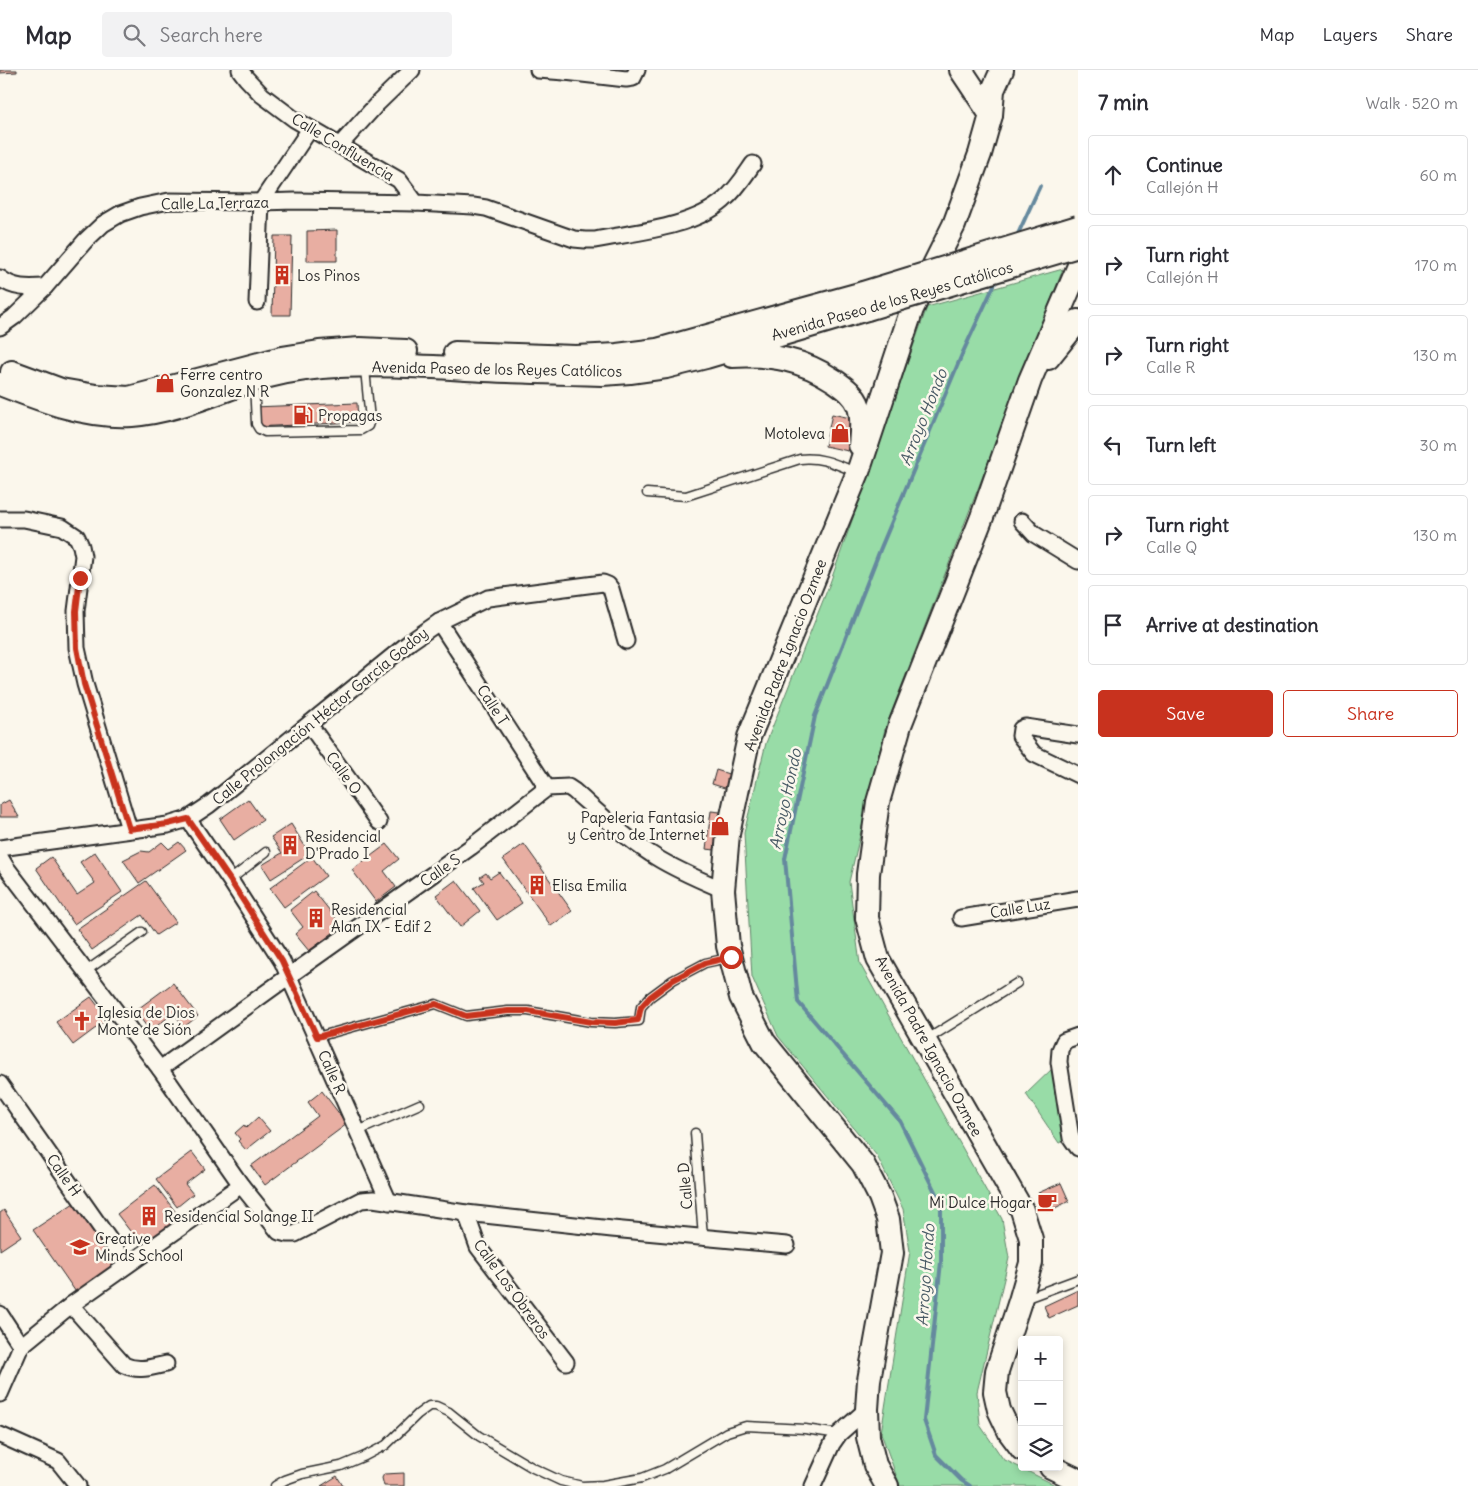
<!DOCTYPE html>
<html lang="en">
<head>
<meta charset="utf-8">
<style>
	:root { --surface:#fff; --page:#f2f2f3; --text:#2b2b33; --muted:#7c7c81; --line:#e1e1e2; --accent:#c8321e }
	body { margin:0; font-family:Delius,sans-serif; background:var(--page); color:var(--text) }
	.controls { position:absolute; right:15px; bottom:15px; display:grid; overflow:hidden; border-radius:5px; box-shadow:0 2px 8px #0003 }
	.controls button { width:45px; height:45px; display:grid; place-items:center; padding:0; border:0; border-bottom:1px solid var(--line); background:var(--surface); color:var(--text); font:25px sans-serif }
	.stop { position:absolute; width:15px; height:15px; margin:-11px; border:4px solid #c8321e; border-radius:50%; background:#fff }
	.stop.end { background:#c8321e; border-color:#fff; box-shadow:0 1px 5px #0008 }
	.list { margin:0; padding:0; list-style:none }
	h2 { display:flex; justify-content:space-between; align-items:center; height:65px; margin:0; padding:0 20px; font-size:21px }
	h2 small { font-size:16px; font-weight:400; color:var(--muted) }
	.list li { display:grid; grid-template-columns:32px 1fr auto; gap:15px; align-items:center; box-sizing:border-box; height:80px; margin:0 10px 10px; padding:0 10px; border:1px solid var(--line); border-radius:5px }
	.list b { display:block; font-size:19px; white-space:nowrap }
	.list p { margin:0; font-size:16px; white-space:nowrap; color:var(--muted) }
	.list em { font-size:16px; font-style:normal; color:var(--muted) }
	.actions { display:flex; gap:10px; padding:15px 20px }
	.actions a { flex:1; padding:11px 0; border:1px solid var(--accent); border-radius:5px; text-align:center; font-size:18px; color:var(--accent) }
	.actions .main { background:var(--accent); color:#fff }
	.icon { flex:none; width:28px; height:28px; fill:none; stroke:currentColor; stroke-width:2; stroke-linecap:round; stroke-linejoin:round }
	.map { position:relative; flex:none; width:1078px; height:1416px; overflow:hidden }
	header { display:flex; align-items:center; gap:30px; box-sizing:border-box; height:70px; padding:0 25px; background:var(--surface); border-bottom:1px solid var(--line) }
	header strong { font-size:24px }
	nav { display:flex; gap:28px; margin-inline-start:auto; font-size:18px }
	.search { width:350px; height:45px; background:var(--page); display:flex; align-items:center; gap:12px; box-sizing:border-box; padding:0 18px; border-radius:5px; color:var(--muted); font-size:19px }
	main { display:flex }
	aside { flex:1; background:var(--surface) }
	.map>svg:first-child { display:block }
	.green { fill:#98dca7; stroke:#628469 }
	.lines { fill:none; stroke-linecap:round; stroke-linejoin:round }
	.stream { stroke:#65899e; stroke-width:4 }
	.building { fill:#e8aea2; stroke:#2b2b2b }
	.lane-casing { stroke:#2b2b2b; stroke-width:11 }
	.street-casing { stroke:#2b2b2b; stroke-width:19 }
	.secondary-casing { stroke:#2b2b2b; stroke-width:26 }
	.lane { stroke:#fbf7ec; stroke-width:8 }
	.street { stroke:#fbf7ec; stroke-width:15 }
	.secondary { stroke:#fbf7ec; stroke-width:22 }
	.secondary-bridge-casing { stroke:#2b2b2b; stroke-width:26; stroke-linecap:butt }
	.secondary-bridge { stroke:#fbf7ec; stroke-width:22 }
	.route { stroke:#c8321e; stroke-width:6 }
	.labels { text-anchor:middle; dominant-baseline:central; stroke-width:5; stroke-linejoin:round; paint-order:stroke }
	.street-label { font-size:15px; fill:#2b2b2b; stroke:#fbf7ec }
	.poi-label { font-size:15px; fill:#2b2b2b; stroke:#fbf7ec; text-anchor:start }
	.water-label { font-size:16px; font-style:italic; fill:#485a65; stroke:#fbf7ec }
</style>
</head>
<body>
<header>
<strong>Map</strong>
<div class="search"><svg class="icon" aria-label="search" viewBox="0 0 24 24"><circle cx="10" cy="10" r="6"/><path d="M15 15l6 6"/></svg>Search here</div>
<nav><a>Map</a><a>Layers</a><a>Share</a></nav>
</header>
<main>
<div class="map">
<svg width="1078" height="1416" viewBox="0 0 1078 1416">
	<rect width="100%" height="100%" fill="#fbf7ec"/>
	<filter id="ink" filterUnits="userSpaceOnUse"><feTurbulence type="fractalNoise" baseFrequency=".02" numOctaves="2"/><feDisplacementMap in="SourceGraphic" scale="10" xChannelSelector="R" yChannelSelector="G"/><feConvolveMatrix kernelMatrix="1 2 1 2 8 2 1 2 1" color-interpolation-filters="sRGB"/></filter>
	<g filter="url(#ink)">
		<!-- green -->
		<g class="green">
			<path d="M 1063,199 L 885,659 L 849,812 L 860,894 L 1002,1149 L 1009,1188 L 977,1322 L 980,1355 L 1003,1389 L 1057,1416 L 900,1416 L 881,1363 L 910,1181 L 903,1139 L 877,1086 L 778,966 L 752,907 L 744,763 L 766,673 L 830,513 L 927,237 Z"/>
			<path d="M 1055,996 L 1065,1071 L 1059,1073 L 1026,1024 Z"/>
		</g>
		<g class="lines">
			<!-- stream -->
			<g class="stream">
				<path d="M 1017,166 L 1040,116"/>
				<path d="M 970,1416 L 961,1410 L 936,1385 L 924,1350 L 941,1192 L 941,1134 L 900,1051 L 798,932 L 785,789 L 815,646 L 880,480 L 963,282 L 997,209"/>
			</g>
		</g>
		<!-- building -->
		<g class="building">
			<path d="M 0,0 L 17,0 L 17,2 L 0,3 Z"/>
			<path d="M 337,160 L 337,191 L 307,191 L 307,161 Z"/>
			<path d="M 274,166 L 292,166 L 290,245 L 272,245 Z"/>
			<path d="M 357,333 L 358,352 L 254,357 L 253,337 Z"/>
			<path d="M 832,344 L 855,349 L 848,381 L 825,376 Z"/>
			<path d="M 716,700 L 735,706 L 731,720 L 712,714 Z"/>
			<path d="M 248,729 L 263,750 L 234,770 L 220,749 Z"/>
			<path d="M 9,730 L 19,747 L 0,747 L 0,735 Z"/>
			<path d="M 711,741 L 729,743 L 724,781 L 706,779 Z"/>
			<path d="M 291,754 L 310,784 L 271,809 L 262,795 L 282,783 L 271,767 Z"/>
			<path d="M 162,772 L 169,779 L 179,772 L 186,780 L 139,813 L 123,790 L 141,781 L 149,782 Z"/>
			<path d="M 387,774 L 399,789 L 384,801 L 396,817 L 376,832 L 352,800 Z"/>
			<path d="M 524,774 L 572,841 L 551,856 L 503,789 Z"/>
			<path d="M 95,782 L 122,822 L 74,854 L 36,798 L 51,787 L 77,825 L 95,813 L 80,792 Z"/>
			<path d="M 312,787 L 326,806 L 284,837 L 270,818 Z"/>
			<path d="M 499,802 L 522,833 L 497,850 L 474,818 L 484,812 L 480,807 L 486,803 L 490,808 Z"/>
			<path d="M 456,810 L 480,841 L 460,857 L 436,825 Z"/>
			<path d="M 146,811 L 176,852 L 156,865 L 142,845 L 92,880 L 77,859 Z"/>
			<path d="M 314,821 L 342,856 L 309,881 L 295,864 L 303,857 L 290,840 Z"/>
			<path d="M 173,913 L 198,946 L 184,957 L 174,943 L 150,961 L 135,941 Z"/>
			<path d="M 91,927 L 108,949 L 73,975 L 56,952 Z"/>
			<path d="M 322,1021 L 347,1054 L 265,1115 L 251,1096 L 318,1046 L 308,1032 Z"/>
			<path d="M 258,1047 L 270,1061 L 246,1080 L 238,1071 L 240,1069 L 235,1063 L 244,1055 L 246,1058 Z"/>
			<path d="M 192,1082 L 205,1099 L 185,1114 L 193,1124 L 177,1137 L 156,1109 Z"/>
			<path d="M 1061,1113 L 1069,1131 L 1047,1142 L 1038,1123 Z"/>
			<path d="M 155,1115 L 181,1149 L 143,1178 L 117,1144 Z"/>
			<path d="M 80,1129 L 127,1195 L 80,1228 L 33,1160 Z"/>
			<path d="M 4,1140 L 21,1166 L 0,1180 L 0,1143 Z"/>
			<path d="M 1078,1220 L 1078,1235 L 1049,1248 L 1044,1236 Z"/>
			<path d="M 404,1403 L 404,1416 L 384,1416 L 382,1408 L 384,1404 Z"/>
			<path d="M 337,1406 L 343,1416 L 321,1416 Z"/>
		</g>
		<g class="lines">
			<defs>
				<g id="lane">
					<path d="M 254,312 L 256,354 L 259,359 L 265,362 L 361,360 L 368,356 L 370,350 L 365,299"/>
					<path d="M 647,423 L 686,426 L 800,389 C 820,386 838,395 856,402"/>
					<path d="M 230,810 L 266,782"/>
					<path d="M 86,901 L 142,862"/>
					<path d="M 317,967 L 436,934 L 466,946 L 508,941 L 528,941 L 591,952 L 615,953 L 639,951 L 641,937 L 650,927 L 673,910 L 705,893 L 728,888"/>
					<path d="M 926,970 L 1017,913"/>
					<path d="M 358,1061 L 420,1034"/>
					<path d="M 695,1063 L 703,1167"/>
					<path d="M 1024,1229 L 1078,1209"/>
					<path d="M 275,1416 L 285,1410 L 302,1404 L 341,1396 L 365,1386 L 386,1375 L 418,1344 L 429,1336 L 436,1336 L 449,1342 L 479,1366 L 533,1398 L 561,1411 L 582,1416 L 603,1415 L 642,1408 L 665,1399 L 727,1362 L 746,1356 L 805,1359 L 839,1364"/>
				</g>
				<g id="street">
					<path d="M 240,0 L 246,8 L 262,25 L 294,49 L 399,110 L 416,133 L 473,136 L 486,138 L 574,169 L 585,170 L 595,170 C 635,162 692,158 724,130 C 736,120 744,107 753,94"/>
					<path d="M 538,0 L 565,2 L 566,0"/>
					<path d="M 565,2 L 626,9 L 633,8 L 637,0"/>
					<path d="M 340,75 L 378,33 L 412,0"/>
					<path d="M 0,208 C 14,219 28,218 45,217"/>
					<path d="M 257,232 L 261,132 L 310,59"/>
					<path d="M 0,257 L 14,247 L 45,217 L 85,171 L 103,154 L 120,144 L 140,137 L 169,131 L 261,132 L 295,131 L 416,133"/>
					<path d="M 0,449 L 24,449 L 62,457 L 77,467 L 81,476 L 83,486 L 76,541 L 77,578 L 85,614 L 129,759"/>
					<path d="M 1022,451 L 1034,464 L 1078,491"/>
					<path d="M 439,552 L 547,718"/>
					<path d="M 309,654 L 379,752"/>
					<path d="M 1078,665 L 1025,657 L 1021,659 L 1020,666 L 1034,684 L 1078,705"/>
					<path d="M 188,749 L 230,810 L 282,891 L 389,1132"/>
					<path d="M 0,778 L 168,755 L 188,749 L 209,735 L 410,572 L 439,552 L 488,528 L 603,513 L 608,515 L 611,519 L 626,571"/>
					<path d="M 0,787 L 6,797 L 160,999 L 241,1115 L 279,1162 L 287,1164 L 295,1164 L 361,1130 L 373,1129 L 466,1143 L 612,1159 L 787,1175"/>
					<path d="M 961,848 L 1078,829"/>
					<path d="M 1078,966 L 1064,971 L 1060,980 L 1059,992 L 1071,1068 L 1078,1078"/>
					<path d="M 160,999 L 289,906 L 471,777 L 547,718 L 568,717 L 574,721 C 599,743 623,766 651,784 C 673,799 699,809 723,820"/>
					<path d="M 0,1014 L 127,1195"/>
					<path d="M 466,1143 L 478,1177 L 566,1292"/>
					<path d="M 71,1235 L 124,1295 C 139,1302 151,1297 166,1294"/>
					<path d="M 0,1244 L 21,1276"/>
					<path d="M 0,1324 L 21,1276 L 71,1235 L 241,1115"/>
					<path d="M 0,1365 L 58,1391 L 78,1416"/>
					<path d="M 813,1416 L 832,1374 L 839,1364 L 867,1339"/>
				</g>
				<g id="secondary">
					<path d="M 961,0 L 991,45"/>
					<path d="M 455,283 L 576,287 L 617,285 L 657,280 L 863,223"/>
					<path d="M 732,286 C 771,284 802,289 835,311 C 845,318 855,325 859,337 C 863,349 861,363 860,375"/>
					<path d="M 1048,288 L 1078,251"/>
					<path d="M 12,302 L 61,320 L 96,326 L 129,328 L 282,288 L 319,282 L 360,279 L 406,281"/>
					<path d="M 0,314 C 41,330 86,348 132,345 C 173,342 213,324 251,311 C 274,304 298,299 322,297 C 376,293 430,297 484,300 C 523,302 562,303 602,304 L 630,302 L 666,297 L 706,287 L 867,239"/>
					<path d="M 1022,1379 L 1010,1363 L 999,1340 L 995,1322 L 997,1301 L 1020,1231 L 1031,1193 L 1031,1169 L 1022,1140 L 878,889 L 867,848 L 868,804 L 878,732 L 900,655 L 982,447 L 1030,310 L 1078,198"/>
					<path d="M 1051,1397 L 1078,1410"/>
					<path d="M 887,1416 L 875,1395 L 868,1367 L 867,1339 L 869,1310 L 892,1183 L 888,1149 L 880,1127 L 863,1094 L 764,972 L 741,927 L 728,876 L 723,820 L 728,764 L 749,667 L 858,402 L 912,239 L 954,155 L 980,84 L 991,45 L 993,20 L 1002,0"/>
				</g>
			</defs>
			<!-- lane casing -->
			<use href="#lane" class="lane-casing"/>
			<!-- street casing -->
			<use href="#street" class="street-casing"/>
			<!-- secondary casing -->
			<use href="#secondary" class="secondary-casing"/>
			<!-- lane -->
			<use href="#lane" class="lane"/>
			<!-- street -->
			<use href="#street" class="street"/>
			<!-- secondary -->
			<use href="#secondary" class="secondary"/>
			<defs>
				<g id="secondary-bridge">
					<path d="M 863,223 L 1078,157"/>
					<path d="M 867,239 L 1078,176"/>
				</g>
			</defs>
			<!-- secondary-bridge casing -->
			<use href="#secondary-bridge" class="secondary-bridge-casing"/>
			<!-- secondary-bridge -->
			<use href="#secondary-bridge" class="secondary-bridge"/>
		</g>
	</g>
	<g class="lines" filter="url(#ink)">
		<!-- route -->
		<path class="route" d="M 80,508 L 76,541 L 77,578 L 84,614 L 129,759 L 168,754 L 188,749 L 230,810 L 282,891 L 317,967 L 436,934 L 466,946 L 508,941 L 528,941 L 591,952 L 615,953 L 638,950 L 641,937 L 650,927 L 673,910 L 705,893 L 731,887"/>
	</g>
	<!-- icons -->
	<defs>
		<symbol id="building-bare" viewBox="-9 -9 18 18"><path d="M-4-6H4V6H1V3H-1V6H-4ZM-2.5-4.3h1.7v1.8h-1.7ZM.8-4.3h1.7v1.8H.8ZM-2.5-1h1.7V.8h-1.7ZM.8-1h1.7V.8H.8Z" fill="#c8321e" stroke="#fbf7ec" stroke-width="2.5" paint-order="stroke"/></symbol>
		<symbol id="shop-bare" viewBox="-9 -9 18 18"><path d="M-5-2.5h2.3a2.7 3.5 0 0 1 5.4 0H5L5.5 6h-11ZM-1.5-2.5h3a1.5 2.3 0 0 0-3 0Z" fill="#c8321e" stroke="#fbf7ec" stroke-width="2.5" paint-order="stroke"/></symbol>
		<symbol id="fuel-bare" viewBox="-9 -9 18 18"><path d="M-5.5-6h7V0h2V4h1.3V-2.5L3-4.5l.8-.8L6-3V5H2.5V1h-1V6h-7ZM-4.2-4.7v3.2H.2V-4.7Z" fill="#c8321e" stroke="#fbf7ec" stroke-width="2.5" paint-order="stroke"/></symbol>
		<symbol id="church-bare" viewBox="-9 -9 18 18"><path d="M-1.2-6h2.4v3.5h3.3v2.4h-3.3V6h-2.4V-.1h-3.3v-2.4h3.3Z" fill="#c8321e" stroke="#fbf7ec" stroke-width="2.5" paint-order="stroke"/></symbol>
		<symbol id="cafe-bare" viewBox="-9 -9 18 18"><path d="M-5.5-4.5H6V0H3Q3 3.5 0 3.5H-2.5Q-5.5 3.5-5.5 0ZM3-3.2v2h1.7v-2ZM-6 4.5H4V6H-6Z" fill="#c8321e" stroke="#fbf7ec" stroke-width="2.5" paint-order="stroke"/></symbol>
		<symbol id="school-bare" viewBox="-9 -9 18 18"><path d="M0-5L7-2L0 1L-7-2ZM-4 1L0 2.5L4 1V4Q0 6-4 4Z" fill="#c8321e" stroke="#fbf7ec" stroke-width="2.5" paint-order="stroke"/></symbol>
	</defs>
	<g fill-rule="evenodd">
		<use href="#building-bare" x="268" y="191" width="28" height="28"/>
		<use href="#shop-bare" x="151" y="299" width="28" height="28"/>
		<use href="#fuel-bare" x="289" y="331" width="28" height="28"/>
		<use href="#shop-bare" x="826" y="349" width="28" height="28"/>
		<use href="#shop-bare" x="706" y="742" width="28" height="28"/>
		<use href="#building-bare" x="276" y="761" width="28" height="28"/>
		<use href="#building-bare" x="523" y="801" width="28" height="28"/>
		<use href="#building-bare" x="302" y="834" width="28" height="28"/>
		<use href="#church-bare" x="68" y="937" width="28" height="28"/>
		<use href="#cafe-bare" x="1033" y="1118" width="28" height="28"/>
		<use href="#building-bare" x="135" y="1132" width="28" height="28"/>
		<use href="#school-bare" x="66" y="1163" width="28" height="28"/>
	</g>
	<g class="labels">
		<!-- street labels -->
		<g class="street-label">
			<text transform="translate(343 77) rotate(31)">Calle Confluencia</text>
			<text transform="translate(215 133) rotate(-1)">Calle La Terraza</text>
			<text transform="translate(892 231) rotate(-16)">Avenida Paseo de los Reyes Católicos</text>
			<text transform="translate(497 299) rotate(1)">Avenida Paseo de los Reyes Católicos</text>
			<text transform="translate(785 585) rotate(-69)">Avenida Padre Ignacio Ozmee</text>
			<text transform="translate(493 635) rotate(57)">Calle T</text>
			<text transform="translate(320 646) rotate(-39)">Calle Prolongación Héctor García Godoy</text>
			<text transform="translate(344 703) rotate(54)">Calle O</text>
			<text transform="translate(440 800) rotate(-35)">Calle S</text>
			<text transform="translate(1020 838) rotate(-9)">Calle Luz</text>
			<text transform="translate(929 976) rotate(61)">Avenida Padre Ignacio Ozmee</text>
			<text transform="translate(332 1002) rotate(66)">Calle R</text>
			<text transform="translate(64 1105) rotate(55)">Calle H</text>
			<text transform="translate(685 1116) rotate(-95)">Calle D</text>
			<text transform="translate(512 1219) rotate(54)">Calle Los Obreros</text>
		</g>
		<!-- poi labels -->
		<g class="poi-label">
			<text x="297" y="205">Los Pinos</text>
			<text x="180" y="304">Ferre centro<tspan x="180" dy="17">Gonzalez N R</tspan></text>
			<text x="318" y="345">Propagas</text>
			<text x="825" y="363" text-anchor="end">Motoleva</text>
			<text x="705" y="747" text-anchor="end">Papeleria Fantasia<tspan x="705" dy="17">y Centro de Internet</tspan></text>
			<text x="305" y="766">Residencial<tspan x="305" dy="17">D'Prado I</tspan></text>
			<text x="552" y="815">Elisa Emilia</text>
			<text x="331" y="839">Residencial<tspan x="331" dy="17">Alan IX - Edif 2</tspan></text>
			<text x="97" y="942">Iglesia de Dios<tspan x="97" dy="17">Monte de Sión</tspan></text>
			<text x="1032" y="1132" text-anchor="end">Mi Dulce Hogar</text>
			<text x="164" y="1146">Residencial Solange II</text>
			<text x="95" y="1168">Creative<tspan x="95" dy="17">Minds School</tspan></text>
		</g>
		<!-- water labels -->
		<g class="water-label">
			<text transform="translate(923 347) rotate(-68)">Arroyo Hondo</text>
			<text transform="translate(785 729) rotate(-78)">Arroyo Hondo</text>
			<text transform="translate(925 1205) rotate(-86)">Arroyo Hondo</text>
		</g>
	</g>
</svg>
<div class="controls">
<button>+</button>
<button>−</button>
<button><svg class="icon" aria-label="layers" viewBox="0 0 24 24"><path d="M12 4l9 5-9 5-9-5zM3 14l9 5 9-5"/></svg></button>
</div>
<div class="stop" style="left:731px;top:887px"></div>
<div class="stop end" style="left:80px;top:508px"></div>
</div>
<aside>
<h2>7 min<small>Walk · 520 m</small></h2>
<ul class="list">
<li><svg class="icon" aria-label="ahead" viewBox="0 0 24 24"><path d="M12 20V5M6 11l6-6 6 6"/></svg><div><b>Continue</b><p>Callejón H</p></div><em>60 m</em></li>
<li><svg class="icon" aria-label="right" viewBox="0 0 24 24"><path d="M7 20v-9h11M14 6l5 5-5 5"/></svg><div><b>Turn right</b><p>Callejón H</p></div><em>170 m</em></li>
<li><svg class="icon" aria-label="right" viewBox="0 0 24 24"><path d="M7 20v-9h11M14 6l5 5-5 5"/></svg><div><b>Turn right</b><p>Calle R</p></div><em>130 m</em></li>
<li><svg class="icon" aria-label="left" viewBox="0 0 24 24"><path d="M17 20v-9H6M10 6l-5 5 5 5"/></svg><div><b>Turn left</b></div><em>30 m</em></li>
<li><svg class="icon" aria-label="right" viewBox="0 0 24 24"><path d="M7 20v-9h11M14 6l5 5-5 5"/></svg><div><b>Turn right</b><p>Calle Q</p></div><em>130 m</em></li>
<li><svg class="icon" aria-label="arrive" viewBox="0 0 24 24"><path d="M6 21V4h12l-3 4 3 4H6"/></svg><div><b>Arrive at destination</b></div></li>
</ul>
<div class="actions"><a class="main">Save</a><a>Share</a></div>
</aside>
</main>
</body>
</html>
